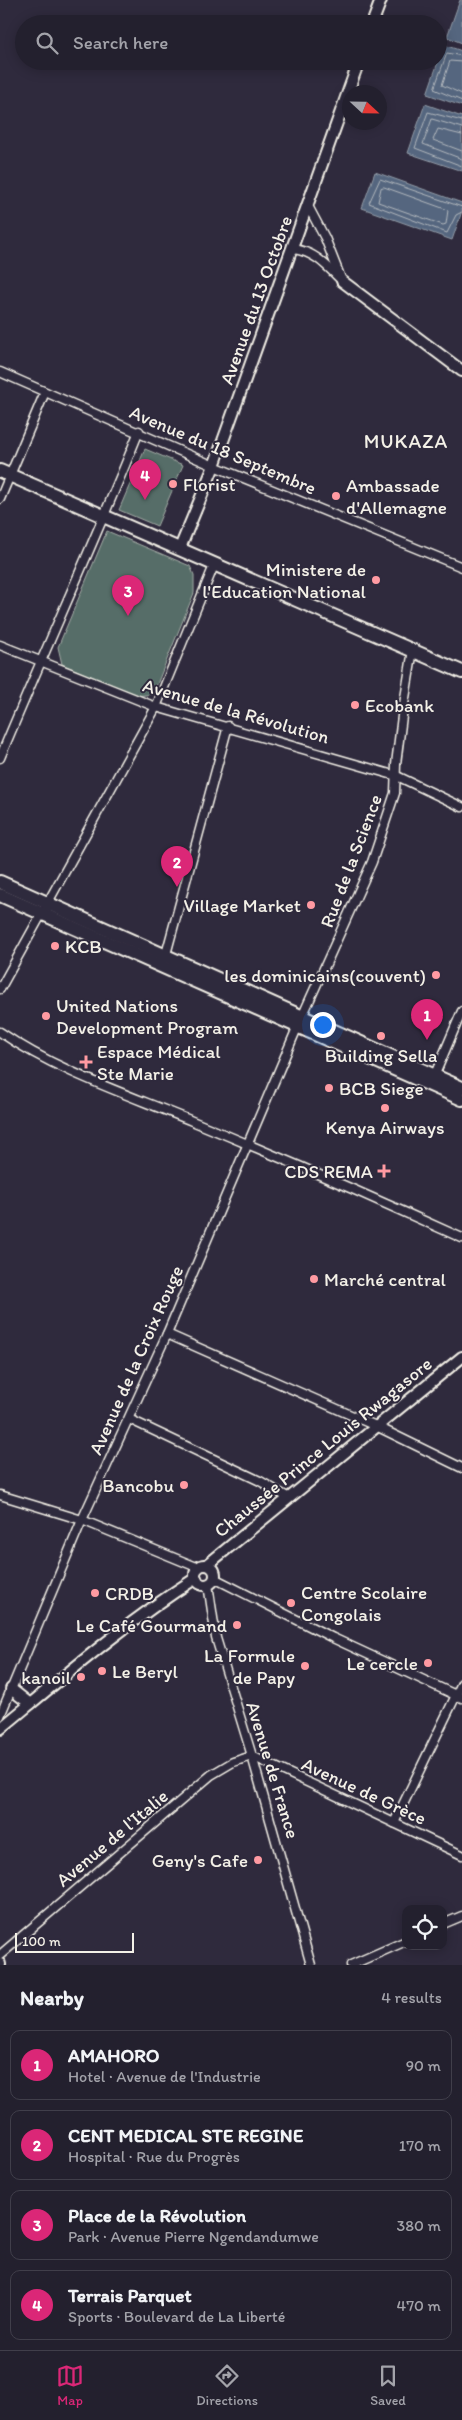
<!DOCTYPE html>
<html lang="en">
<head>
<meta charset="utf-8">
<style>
	:root { --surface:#23202e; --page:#2b2836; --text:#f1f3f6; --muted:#a3a3aa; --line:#403e4a; --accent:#db2777 }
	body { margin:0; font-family:Itim,sans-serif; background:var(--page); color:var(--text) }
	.controls { position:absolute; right:15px; bottom:15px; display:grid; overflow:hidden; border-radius:10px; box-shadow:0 2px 12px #0003 }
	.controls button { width:45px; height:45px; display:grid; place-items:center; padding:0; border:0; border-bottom:1px solid var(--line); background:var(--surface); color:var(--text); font:25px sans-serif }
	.compass { position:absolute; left:342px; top:85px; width:45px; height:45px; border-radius:50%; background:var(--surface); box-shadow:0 2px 12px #0003; rotate:112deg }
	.scale { position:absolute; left:15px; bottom:12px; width:119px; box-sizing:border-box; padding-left:5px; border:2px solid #f4f1e8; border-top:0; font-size:14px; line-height:18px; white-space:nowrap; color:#f4f1e8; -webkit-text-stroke:4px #2f2a3d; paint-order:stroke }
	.you { position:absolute; left:322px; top:1024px; width:18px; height:18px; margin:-12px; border:4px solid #fff; border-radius:50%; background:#1a73e8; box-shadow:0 0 0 8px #1a73e833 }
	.badge { display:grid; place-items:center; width:32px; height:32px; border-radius:50%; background:var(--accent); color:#fff; font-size:16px; font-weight:700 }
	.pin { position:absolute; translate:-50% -41px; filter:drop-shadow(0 1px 2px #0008) }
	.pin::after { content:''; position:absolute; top:26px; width:18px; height:15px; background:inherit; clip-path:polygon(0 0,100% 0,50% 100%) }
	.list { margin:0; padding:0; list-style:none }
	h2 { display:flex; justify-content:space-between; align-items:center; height:65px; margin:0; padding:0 20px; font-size:21px }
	h2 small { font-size:16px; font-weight:400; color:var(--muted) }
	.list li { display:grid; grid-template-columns:32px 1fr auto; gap:15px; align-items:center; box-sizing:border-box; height:70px; margin:0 10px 10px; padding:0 10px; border:1px solid var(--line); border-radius:10px }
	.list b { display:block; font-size:19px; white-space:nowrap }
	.list p { margin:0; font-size:16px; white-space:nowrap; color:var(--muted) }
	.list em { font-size:16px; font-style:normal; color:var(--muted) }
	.icon { flex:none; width:28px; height:28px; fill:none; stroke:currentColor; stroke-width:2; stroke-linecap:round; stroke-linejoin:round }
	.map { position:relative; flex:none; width:462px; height:1965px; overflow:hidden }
	.search { position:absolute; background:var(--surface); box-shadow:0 2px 12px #0003; left:15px; right:15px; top:15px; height:55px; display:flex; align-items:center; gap:12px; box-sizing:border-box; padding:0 18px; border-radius:28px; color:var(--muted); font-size:19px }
	.sheet { height:385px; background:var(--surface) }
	nav { display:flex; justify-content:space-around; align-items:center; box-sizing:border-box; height:70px; border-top:1px solid var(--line); background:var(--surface); font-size:14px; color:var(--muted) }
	nav a { display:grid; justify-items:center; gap:2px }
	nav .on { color:var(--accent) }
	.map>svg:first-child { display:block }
	.green { fill:#576d68; stroke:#a6afa8 }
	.water { fill:#54667f; stroke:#949ea9 }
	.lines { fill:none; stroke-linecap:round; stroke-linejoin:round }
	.shore { stroke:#b4b9be; stroke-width:1 }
	.minor-casing { stroke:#f4f1e8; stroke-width:11 }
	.tertiary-casing { stroke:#f4f1e8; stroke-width:14 }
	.primary-casing { stroke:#f4f1e8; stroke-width:16 }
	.trunk-casing { stroke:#f4f1e8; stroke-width:16 }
	.minor { stroke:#2f2a3d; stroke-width:8 }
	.tertiary { stroke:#2f2a3d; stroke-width:10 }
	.primary { stroke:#2f2a3d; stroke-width:12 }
	.trunk { stroke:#2f2a3d; stroke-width:12 }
	.poi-dot { fill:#ff9aa2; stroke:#2f2a3d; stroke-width:2 }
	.labels { text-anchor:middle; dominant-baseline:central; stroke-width:4; stroke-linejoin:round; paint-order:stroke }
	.street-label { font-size:19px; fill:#f4f1e8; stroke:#2f2a3d }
	.poi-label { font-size:19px; fill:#f4f1e8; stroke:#2f2a3d; text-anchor:start }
	.neighbourhood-label { font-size:20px; letter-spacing:1px; fill:#f4f1e8; stroke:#2f2a3d }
</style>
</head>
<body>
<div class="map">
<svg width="462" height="1965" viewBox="0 0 462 1965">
	<rect width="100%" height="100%" fill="#2f2a3d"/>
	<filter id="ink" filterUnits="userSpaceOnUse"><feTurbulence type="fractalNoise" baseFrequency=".02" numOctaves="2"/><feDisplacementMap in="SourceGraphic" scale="10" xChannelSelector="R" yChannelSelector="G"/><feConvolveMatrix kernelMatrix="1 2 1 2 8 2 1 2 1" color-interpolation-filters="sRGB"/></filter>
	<g filter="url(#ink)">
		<!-- green -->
		<g class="green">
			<path d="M 145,449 L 183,465 L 157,526 L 119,510 Z"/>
			<path d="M 107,531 L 190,566 L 194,575 L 194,593 L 153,694 L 137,696 L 62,664 L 58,647 Z"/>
		</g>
		<!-- water -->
		<g class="water">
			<path d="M 460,0 L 462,0 L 462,43 L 447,37 Z"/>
			<path d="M 444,45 L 462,51 L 462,106 L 427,94 Z"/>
			<path d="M 425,104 L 462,117 L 462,171 L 408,153 Z"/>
			<path d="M 375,172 L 462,203 L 462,211 L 452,240 L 362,208 Z"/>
		</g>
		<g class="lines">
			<!-- shore -->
			<g class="shore">
				<path d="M 462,56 L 447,53 L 434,89 L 462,101"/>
				<path d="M 462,62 L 450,61 L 442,85 L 462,94"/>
				<path d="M 462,121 L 428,112 L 415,148 L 462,166"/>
				<path d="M 462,128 L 432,119 L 423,144 L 462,159"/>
				<path d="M 462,135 L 438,129 L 433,140 L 462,151"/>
				<path d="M 384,187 L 448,210 L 446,224 L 443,225 L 378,202 L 381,188 Z"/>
				<path d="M 462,207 L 380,179 L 369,203 L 447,233 L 456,215 L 462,212"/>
			</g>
			<defs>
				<g id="minor">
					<path d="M 308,206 L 325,238 L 342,281"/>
					<path d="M 294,249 C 314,252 325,264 339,278"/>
					<path d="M 0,372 L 214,466 L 462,567"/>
					<path d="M 0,499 L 45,392"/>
					<path d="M 0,645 L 156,707 L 397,776 L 462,807"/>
					<path d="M 0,758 C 45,649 95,541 139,431"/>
					<path d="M 165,958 L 228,726"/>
					<path d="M 0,989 L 156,707 L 215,563"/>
					<path d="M 0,1032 C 58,1072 127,1094 192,1121 C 282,1158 372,1197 462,1238"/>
					<path d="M 433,1079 L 462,1011"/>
					<path d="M 167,1334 L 378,1427 L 462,1468"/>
					<path d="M 129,1419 L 260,1481 L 289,1498"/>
					<path d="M 0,1495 L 82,1520 L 199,1568"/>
					<path d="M 214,1578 L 333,1638 L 462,1698"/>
					<path d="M 208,1584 L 216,1638 L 252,1756 L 311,1965"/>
					<path d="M 0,1716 L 82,1520 L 167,1334 L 297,1028 L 372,862 L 395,793 L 396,764 L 402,716 L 413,650"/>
					<path d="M 252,1756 L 462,1855"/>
					<path d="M 394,1823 L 462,1683"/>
					<path d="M 443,1924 L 462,1916"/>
					<path d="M 0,1955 L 211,1775 L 233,1762 L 252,1756"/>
					<path d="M 351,1965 L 406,1941"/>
				</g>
				<g id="tertiary">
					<path d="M 372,24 L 381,0"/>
					<path d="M 342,281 L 462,371"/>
					<path d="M 180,548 L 214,466 L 359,61"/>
					<path d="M 207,1565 L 462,1357"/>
					<circle cx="205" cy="1575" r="10"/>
					<path d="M 11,1689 L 30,1704"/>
					<path d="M 0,1729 C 63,1677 127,1622 196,1578"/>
					<path d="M 0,1964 L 0,1965"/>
				</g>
				<g id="primary">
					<path d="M 0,882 L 462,1088"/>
					<path d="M 0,895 L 462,1099"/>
				</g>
				<path id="trunk" d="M 0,471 L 462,672"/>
			</defs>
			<!-- minor casing -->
			<use href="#minor" class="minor-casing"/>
			<!-- tertiary casing -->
			<use href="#tertiary" class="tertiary-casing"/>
			<!-- primary casing -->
			<use href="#primary" class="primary-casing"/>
			<!-- trunk casing -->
			<use href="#trunk" class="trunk-casing"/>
			<!-- minor -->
			<use href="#minor" class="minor"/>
			<!-- tertiary -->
			<use href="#tertiary" class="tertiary"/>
			<!-- primary -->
			<use href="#primary" class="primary"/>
			<!-- trunk -->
			<use href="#trunk" class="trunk"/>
		</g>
	</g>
	<!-- markers -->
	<g class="poi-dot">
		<circle cx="173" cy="484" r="5"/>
		<circle cx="336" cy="496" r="5"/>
		<circle cx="376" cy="580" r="5"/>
		<circle cx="355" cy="705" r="5"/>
		<circle cx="311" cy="905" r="5"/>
		<circle cx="55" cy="946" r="5"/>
		<circle cx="436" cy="975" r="5"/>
		<circle cx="46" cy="1016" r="5"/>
		<circle cx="381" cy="1036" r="5"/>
		<path d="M83.5 1054.5h5v5h5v5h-5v5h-5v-5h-5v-5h5z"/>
		<circle cx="329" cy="1088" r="5"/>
		<circle cx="385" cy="1108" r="5"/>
		<path d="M381.5 1163.5h5v5h5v5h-5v5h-5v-5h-5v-5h5z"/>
		<circle cx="314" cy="1279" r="5"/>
		<circle cx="184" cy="1485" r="5"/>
		<circle cx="95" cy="1593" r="5"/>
		<circle cx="291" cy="1603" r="5"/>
		<circle cx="237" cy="1625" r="5"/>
		<circle cx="428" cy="1663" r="5"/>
		<circle cx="305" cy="1666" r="5"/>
		<circle cx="102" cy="1671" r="5"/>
		<circle cx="81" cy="1677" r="5"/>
		<circle cx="258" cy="1860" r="5"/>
	</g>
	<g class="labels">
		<!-- street labels -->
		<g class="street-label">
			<text transform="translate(256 300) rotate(-70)">Avenue du 13 Octobre</text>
			<text transform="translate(223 450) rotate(23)">Avenue du 18 Septembre</text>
			<text transform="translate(236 711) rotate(16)">Avenue de la Révolution</text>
			<text transform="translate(351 861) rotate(-69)">Rue de la Science</text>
			<text transform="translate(136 1360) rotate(-66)">Avenue de la Croix Rouge</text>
			<text transform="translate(323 1447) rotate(-39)">Chaussée Prince Louis Rwagasore</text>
			<text transform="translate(273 1770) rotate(73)">Avenue de France</text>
			<text transform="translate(364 1791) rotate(25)">Avenue de Grèce</text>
			<text transform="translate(112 1838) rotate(-40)">Avenue de l'Italie</text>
		</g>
		<!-- poi labels -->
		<g class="poi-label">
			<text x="183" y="484">Florist</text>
			<text x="346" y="485">Ambassade<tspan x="346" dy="22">d'Allemagne</tspan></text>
			<text x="366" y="569" text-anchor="end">Ministere de<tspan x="366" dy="22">l'Education National</tspan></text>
			<text x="365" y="705">Ecobank</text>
			<text x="301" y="905" text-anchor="end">Village Market</text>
			<text x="65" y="946">KCB</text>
			<text x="426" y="975" text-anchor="end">les dominicains(couvent)</text>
			<text x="56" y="1005">United Nations<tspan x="56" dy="22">Development Program</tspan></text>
			<text x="97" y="1051">Espace Médical<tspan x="97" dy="22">Ste Marie</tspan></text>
			<text x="381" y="1055" text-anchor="middle">Building Sella</text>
			<text x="339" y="1088">BCB Siege</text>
			<text x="385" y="1127" text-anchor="middle">Kenya Airways</text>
			<text x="373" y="1171" text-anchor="end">CDS REMA</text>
			<text x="324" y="1279">Marché central</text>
			<text x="174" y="1485" text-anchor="end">Bancobu</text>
			<text x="301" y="1592">Centre Scolaire<tspan x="301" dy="22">Congolais</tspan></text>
			<text x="105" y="1593">CRDB</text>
			<text x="227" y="1625" text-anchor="end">Le Café Gourmand</text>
			<text x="295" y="1655" text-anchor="end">La Formule<tspan x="295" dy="22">de Papy</tspan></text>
			<text x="418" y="1663" text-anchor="end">Le cercle</text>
			<text x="112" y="1671">Le Beryl</text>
			<text x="71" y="1677" text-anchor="end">kanoil</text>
			<text x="248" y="1860" text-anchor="end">Geny's Cafe</text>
		</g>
		<!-- neighbourhood labels -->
		<g class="neighbourhood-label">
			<text x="406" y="441">MUKAZA</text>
		</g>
	</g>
</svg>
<div class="controls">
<button><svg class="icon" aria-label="locate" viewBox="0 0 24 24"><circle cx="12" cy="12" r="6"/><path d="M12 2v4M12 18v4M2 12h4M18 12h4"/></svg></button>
</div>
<svg class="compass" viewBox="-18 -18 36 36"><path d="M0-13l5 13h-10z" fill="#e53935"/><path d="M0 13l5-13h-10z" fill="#a3a3aa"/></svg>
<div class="scale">100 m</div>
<div class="you"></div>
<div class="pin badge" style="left:427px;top:1040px">1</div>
<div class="pin badge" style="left:177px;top:887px">2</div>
<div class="pin badge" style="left:128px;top:616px">3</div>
<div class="pin badge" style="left:145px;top:500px">4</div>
<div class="search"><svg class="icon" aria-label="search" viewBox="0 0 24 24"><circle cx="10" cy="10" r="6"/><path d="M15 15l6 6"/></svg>Search here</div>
</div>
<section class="sheet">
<h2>Nearby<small>4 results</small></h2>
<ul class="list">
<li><span class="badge">1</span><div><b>AMAHORO</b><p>Hotel · Avenue de l'Industrie</p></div><em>90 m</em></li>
<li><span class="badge">2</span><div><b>CENT MEDICAL STE REGINE</b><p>Hospital · Rue du Progrès</p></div><em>170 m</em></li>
<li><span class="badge">3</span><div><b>Place de la Révolution</b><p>Park · Avenue Pierre Ngendandumwe</p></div><em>380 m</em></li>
<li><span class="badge">4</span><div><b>Terrais Parquet</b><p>Sports · Boulevard de La Liberté</p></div><em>470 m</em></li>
</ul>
</section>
<nav>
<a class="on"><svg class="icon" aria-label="map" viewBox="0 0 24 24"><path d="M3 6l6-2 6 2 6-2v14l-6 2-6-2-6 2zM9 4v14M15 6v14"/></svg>Map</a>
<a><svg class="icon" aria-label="directions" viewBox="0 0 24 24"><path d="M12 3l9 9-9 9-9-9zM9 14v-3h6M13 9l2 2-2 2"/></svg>Directions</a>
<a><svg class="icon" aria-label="saved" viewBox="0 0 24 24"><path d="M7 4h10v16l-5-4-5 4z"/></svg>Saved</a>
</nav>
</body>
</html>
